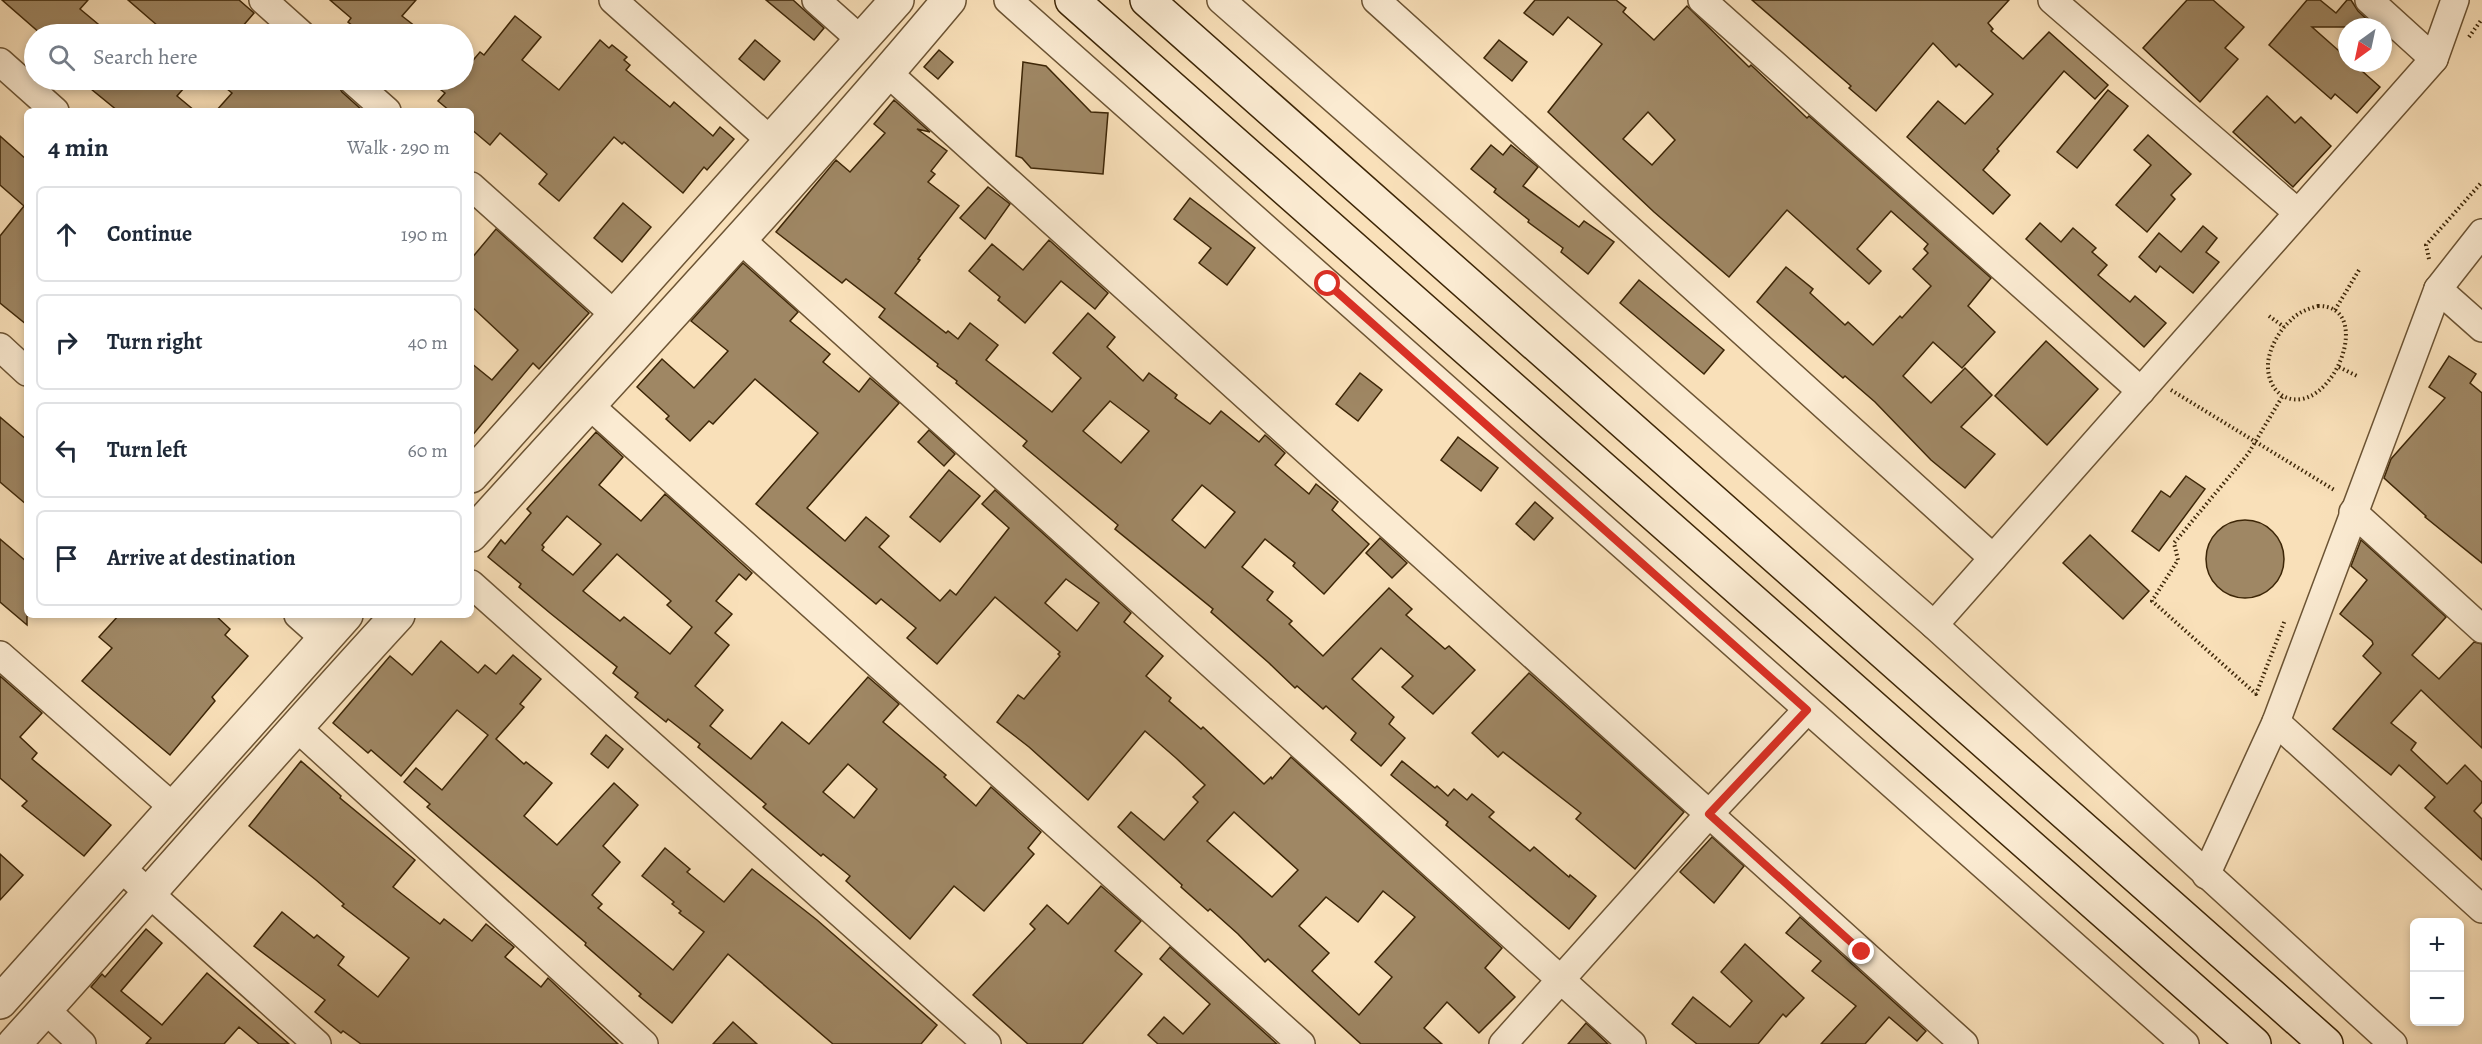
<!DOCTYPE html>
<html lang="en">
<head>
<meta charset="utf-8">
<style>
	:root { --surface:#fff; --page:#f6f6f7; --text:#1f2937; --muted:#747a83; --line:#e0e1e3 }
	body { margin:0; font-family:Alegreya,serif; background:var(--page); color:var(--text) }
	.controls { position:absolute; right:18px; bottom:18px; display:grid; overflow:hidden; border-radius:9px; box-shadow:0 3px 9px #0003 }
	.controls button { width:54px; height:54px; display:grid; place-items:center; padding:0; border:0; border-bottom:2px solid var(--line); background:var(--surface); color:var(--text); font:30px sans-serif }
	.compass { position:absolute; left:2338px; top:18px; width:54px; height:54px; border-radius:50%; background:var(--surface); box-shadow:0 3px 9px #0003; rotate:213deg }
	.stop { position:absolute; width:18px; height:18px; margin:-14px; border:4px solid #d93025; border-radius:50%; background:#fff }
	.stop.end { background:#d93025; border-color:#fff; box-shadow:0 2px 6px #0008 }
	.list { margin:0; padding:0; list-style:none }
	h2 { display:flex; justify-content:space-between; align-items:center; height:78px; margin:0; padding:0 24px; font-size:26px }
	h2 small { font-size:20px; font-weight:400; color:var(--muted) }
	.list li { display:grid; grid-template-columns:39px 1fr auto; gap:18px; align-items:center; box-sizing:border-box; height:96px; margin:0 12px 12px; padding:0 12px; border:2px solid var(--line); border-radius:9px }
	.list b { display:block; font-size:22px; white-space:nowrap }
	.list em { font-size:20px; font-style:normal; color:var(--muted) }
	.icon { flex:none; width:33px; height:33px; fill:none; stroke:currentColor; stroke-width:2; stroke-linecap:round; stroke-linejoin:round }
	.map { position:relative; flex:none; width:2482px; height:1044px; overflow:hidden }
	.search { position:absolute; background:var(--surface); box-shadow:0 3px 9px #0003; left:24px; top:24px; width:450px; height:66px; display:flex; align-items:center; gap:15px; box-sizing:border-box; padding:0 21px; border-radius:33px; color:var(--muted); font-size:22px }
	.panel { position:absolute; background:var(--surface); box-shadow:0 3px 9px #0003; left:24px; top:108px; width:450px; height:510px; border-radius:9px }
	.map>svg:first-child { display:block }
	.building { fill:#9f8764; stroke:#3d2607; stroke-width:1.5; fill-rule:evenodd }
	.lines { fill:none; stroke-linecap:round; stroke-linejoin:round }
	.minor-casing { stroke:#6c5434; stroke-width:30 }
	.tertiary-casing { stroke:#6c5434; stroke-width:36 }
	.secondary-casing { stroke:#3d2607; stroke-width:36 }
	.path { stroke:#3d2607; stroke-width:4; stroke-dasharray:1.5 3; stroke-linecap:butt }
	.minor { stroke:#fbebd2; stroke-width:27 }
	.tertiary { stroke:#fbebd2; stroke-width:33 }
	.secondary { stroke:#fbebd2; stroke-width:33 }
	.route { stroke:#d93025; stroke-width:8 }
</style>
</head>
<body>
<div class="map">
<svg width="2482" height="1044" viewBox="0 0 2482 1044">
	<rect width="100%" height="100%" fill="#f9e0b9"/>
	<filter id="stains"><feTurbulence type="fractalNoise" baseFrequency=".00333" numOctaves="4"/><feColorMatrix values="0 0 0 0 .2 0 0 0 0 .09 0 0 0 0 .02 0 0 0 .5 -.17"/></filter>
	<radialGradient id="worn" r=".72"><stop offset=".6" stop-color="#630" stop-opacity="0"/><stop offset="1" stop-color="#630" stop-opacity=".3"/></radialGradient>
	<!-- building -->
	<g class="building">
		<path d="M 2,0 L 88,0 L 80,9 L 110,34 L 41,34 Z"/>
		<path d="M 128,0 L 239,0 L 254,13 L 236,34 L 151,34 L 158,26 Z"/>
		<path d="M 330,0 L 416,0 L 402,16 L 425,34 L 363,34 L 348,22 L 351,18 Z"/>
		<path d="M 766,0 L 793,0 L 824,28 L 814,40 Z"/>
		<path d="M 1535,0 L 1616,0 L 1626,8 L 1623,12 L 1654,40 L 1687,6 L 1749,67 L 1751,65 L 1807,118 L 1809,116 L 1991,278 L 1968,306 L 1995,332 L 1962,368 L 1933,342 L 1903,376 L 1931,403 L 1965,368 L 1992,395 L 1961,427 L 1995,454 L 1965,488 L 1931,460 L 1875,402 L 1845,376 L 1843,378 L 1757,302 L 1786,267 L 1813,289 L 1810,293 L 1845,325 L 1848,322 L 1873,345 L 1900,316 L 1902,318 L 1931,286 L 1913,269 L 1928,253 L 1924,249 L 1928,244 L 1891,211 L 1857,249 L 1881,271 L 1869,284 L 1787,210 L 1729,277 L 1654,212 L 1548,112 L 1602,44 L 1568,17 L 1553,35 L 1524,13 ZM 1648,112 L 1675,140 L 1652,165 L 1623,139 Z"/>
		<path d="M 1752,0 L 2009,0 L 1988,23 L 1993,29 L 1991,31 L 2023,59 L 2049,32 L 2108,85 L 2095,99 L 2064,71 L 1997,149 L 1999,151 L 1983,170 L 2010,195 L 1993,214 L 1907,137 L 1938,101 L 1965,124 L 1993,94 L 1959,64 L 1956,67 L 1933,43 L 1876,111 L 1849,88 L 1851,86 Z"/>
		<path d="M 2187,0 L 2213,0 L 2244,27 L 2225,48 L 2238,59 L 2200,102 L 2143,48 Z"/>
		<path d="M 2307,0 L 2320,0 L 2336,13 L 2347,0 L 2351,0 L 2358,11 L 2375,27 L 2312,27 L 2347,58 L 2347,63 L 2353,63 L 2380,87 L 2357,113 L 2335,94 L 2331,99 L 2269,45 Z"/>
		<path d="M 515,16 L 541,37 L 522,60 L 559,90 L 600,40 L 609,48 L 612,45 L 627,57 L 624,60 L 630,65 L 626,70 L 670,107 L 674,102 L 713,136 L 720,127 L 734,139 L 707,170 L 704,167 L 683,193 L 624,142 L 622,144 L 614,137 L 559,201 L 539,184 L 547,174 L 500,133 L 490,145 L 471,129 L 471,111 L 450,111 L 438,101 L 445,93 L 428,80 L 464,80 L 464,71 L 480,52 L 484,55 Z"/>
		<path d="M 755,40 L 780,61 L 764,80 L 739,59 Z"/>
		<path d="M 1499,40 L 1527,62 L 1512,81 L 1484,58 Z"/>
		<path d="M 939,50 L 953,62 L 938,79 L 924,67 Z"/>
		<path d="M 1023,62 L 1046,66 L 1091,112 L 1108,113 L 1103,174 L 1031,168 L 1022,158 L 1016,156 Z"/>
		<path d="M 80,80 L 191,80 L 177,96 L 195,111 L 118,111 Z"/>
		<path d="M 216,80 L 335,80 L 342,92 L 363,111 L 216,111 L 232,93 Z"/>
		<path d="M 2108,90 L 2128,106 L 2077,168 L 2057,152 Z"/>
		<path d="M 2267,96 L 2295,123 L 2301,117 L 2331,146 L 2293,187 L 2233,132 Z"/>
		<path d="M 894,100 L 930,132 L 917,129 L 947,151 L 931,171 L 935,174 L 928,182 L 959,206 L 918,259 L 920,260 L 895,293 L 946,333 L 948,331 L 958,339 L 970,323 L 998,345 L 986,360 L 1052,412 L 1081,378 L 1053,353 L 1088,313 L 1115,337 L 1107,347 L 1143,381 L 1149,373 L 1177,395 L 1175,398 L 1210,424 L 1221,411 L 1259,442 L 1265,435 L 1285,453 L 1275,465 L 1309,494 L 1316,484 L 1338,502 L 1332,510 L 1369,544 L 1324,594 L 1293,566 L 1295,563 L 1265,539 L 1242,567 L 1273,592 L 1267,600 L 1292,621 L 1289,624 L 1323,656 L 1389,588 L 1412,609 L 1406,615 L 1445,649 L 1449,646 L 1475,670 L 1433,714 L 1402,687 L 1413,676 L 1381,648 L 1352,679 L 1394,717 L 1389,724 L 1405,738 L 1381,766 L 1351,740 L 1356,733 L 1326,706 L 1323,709 L 1297,686 L 1295,688 L 1269,663 L 1211,612 L 1213,609 L 1115,529 L 1118,525 L 1023,446 L 1027,441 L 956,383 L 957,381 L 937,366 L 938,364 L 879,317 L 885,309 L 846,279 L 842,283 L 776,232 L 836,160 L 850,172 L 885,133 L 874,124 ZM 1110,401 L 1149,431 L 1121,463 L 1083,431 ZM 1202,485 L 1235,512 L 1205,548 L 1172,520 Z"/>
		<path d="M 2148,135 L 2191,174 L 2171,195 L 2175,199 L 2147,232 L 2116,205 L 2151,165 L 2134,150 Z"/>
		<path d="M 0,136 L 27,160 L 27,325 L 0,303 L 0,236 L 24,206 L 0,185 Z"/>
		<path d="M 1491,145 L 1503,155 L 1511,145 L 1538,167 L 1523,186 L 1579,227 L 1584,221 L 1614,242 L 1588,274 L 1561,252 L 1563,248 L 1528,222 L 1529,220 L 1494,192 L 1496,189 L 1471,169 Z"/>
		<path d="M 988,187 L 1010,204 L 985,239 L 960,218 Z"/>
		<path d="M 1190,198 L 1255,248 L 1227,285 L 1199,263 L 1211,248 L 1174,219 Z"/>
		<path d="M 623,203 L 651,227 L 622,262 L 594,238 Z"/>
		<path d="M 2040,223 L 2061,242 L 2073,228 L 2096,248 L 2092,252 L 2107,265 L 2098,275 L 2130,302 L 2135,296 L 2166,323 L 2144,347 L 2026,239 Z"/>
		<path d="M 2203,226 L 2217,238 L 2206,252 L 2219,262 L 2193,293 L 2160,266 L 2156,272 L 2139,257 L 2159,233 L 2181,252 Z"/>
		<path d="M 496,229 L 589,313 L 539,369 L 533,363 L 471,437 L 471,363 L 492,380 L 518,350 L 471,306 L 471,259 Z"/>
		<path d="M 1049,240 L 1108,293 L 1095,309 L 1061,281 L 1025,323 L 998,300 L 1000,297 L 969,271 L 992,244 L 1023,270 Z"/>
		<path d="M 743,263 L 798,312 L 790,321 L 830,354 L 823,362 L 859,392 L 870,378 L 899,403 L 807,508 L 845,541 L 866,517 L 889,536 L 879,547 L 940,601 L 950,590 L 956,595 L 1009,528 L 982,504 L 995,490 L 1131,613 L 1124,622 L 1163,656 L 1146,676 L 1171,698 L 1169,701 L 1201,729 L 1203,727 L 1264,784 L 1271,777 L 1272,779 L 1291,757 L 1502,948 L 1485,968 L 1515,997 L 1479,1033 L 1447,1002 L 1424,1028 L 1442,1044 L 1361,1044 L 1268,959 L 1265,962 L 1238,934 L 1210,909 L 1208,911 L 1181,887 L 1182,885 L 1118,827 L 1131,812 L 1164,840 L 1198,802 L 1193,797 L 1205,785 L 1176,758 L 1145,731 L 1088,800 L 1029,747 L 997,722 L 1018,695 L 1024,699 L 1060,656 L 1058,654 L 1060,652 L 995,597 L 937,664 L 907,638 L 916,628 L 881,599 L 876,604 L 756,504 L 818,433 L 755,379 L 713,424 L 709,421 L 690,441 L 666,419 L 669,416 L 637,387 L 662,359 L 694,388 L 728,351 L 691,321 ZM 1066,579 L 1099,603 L 1077,631 L 1045,603 ZM 1234,812 L 1298,870 L 1272,897 L 1207,841 ZM 1383,891 L 1415,917 L 1375,962 L 1392,977 L 1359,1015 L 1312,971 L 1329,953 L 1299,926 L 1326,897 L 1358,922 Z"/>
		<path d="M 1639,280 L 1724,350 L 1704,374 L 1620,303 Z"/>
		<path d="M 2046,341 L 2098,389 L 2047,445 L 1995,396 Z"/>
		<path d="M 2449,356 L 2476,374 L 2470,383 L 2482,393 L 2482,563 L 2425,517 L 2426,516 L 2384,478 L 2391,459 L 2445,398 L 2429,387 Z"/>
		<path d="M 1360,373 L 1382,390 L 1358,421 L 1336,404 Z"/>
		<path d="M 0,417 L 27,440 L 27,505 L 0,482 Z"/>
		<path d="M 929,430 L 955,454 L 944,466 L 918,442 Z"/>
		<path d="M 596,432 L 623,457 L 599,485 L 641,521 L 665,494 L 752,573 L 746,580 L 739,574 L 716,601 L 732,614 L 715,633 L 729,645 L 695,686 L 723,710 L 710,726 L 751,759 L 782,722 L 809,744 L 868,677 L 899,704 L 883,722 L 946,775 L 944,777 L 976,806 L 991,787 L 1041,832 L 1028,848 L 1034,854 L 984,911 L 954,886 L 910,939 L 846,881 L 850,876 L 823,854 L 821,856 L 763,807 L 766,804 L 698,747 L 700,744 L 668,719 L 666,722 L 635,697 L 638,693 L 613,673 L 617,667 L 550,613 L 519,587 L 521,584 L 488,557 L 501,540 L 505,544 L 531,513 L 527,509 ZM 567,516 L 601,544 L 573,575 L 542,550 L 544,547 L 542,545 ZM 617,554 L 671,601 L 667,605 L 692,627 L 670,654 L 624,617 L 620,621 L 583,591 ZM 848,764 L 877,789 L 854,818 L 823,792 Z"/>
		<path d="M 1458,437 L 1498,468 L 1481,491 L 1441,460 Z"/>
		<path d="M 949,470 L 980,496 L 940,542 L 910,517 Z"/>
		<path d="M 2186,476 L 2205,489 L 2159,551 L 2132,531 L 2161,491 L 2170,497 Z"/>
		<path d="M 1535,502 L 1553,518 L 1534,540 L 1516,524 Z"/>
		<circle cx="2245" cy="559" r="39"/>
		<path d="M 2090,535 L 2149,591 L 2123,619 L 2063,563 Z"/>
		<path d="M 1380,538 L 1407,563 L 1392,578 L 1366,553 Z"/>
		<path d="M 0,539 L 27,562 L 27,625 L 0,602 Z"/>
		<path d="M 2361,540 L 2446,617 L 2412,655 L 2439,679 L 2474,642 L 2482,644 L 2482,748 L 2421,690 L 2391,723 L 2416,743 L 2411,750 L 2447,784 L 2465,765 L 2482,782 L 2482,802 L 2474,811 L 2482,819 L 2482,860 L 2425,808 L 2435,797 L 2399,765 L 2391,775 L 2333,729 L 2381,673 L 2363,656 L 2373,644 L 2372,641 L 2340,614 L 2367,580 L 2351,566 Z"/>
		<path d="M 119,615 L 215,615 L 230,629 L 225,635 L 248,656 L 212,697 L 215,701 L 170,755 L 82,681 L 112,648 L 99,637 Z"/>
		<path d="M 441,641 L 478,673 L 485,665 L 496,674 L 513,655 L 541,679 L 520,704 L 524,707 L 496,739 L 524,764 L 526,762 L 552,783 L 524,816 L 557,845 L 614,783 L 638,805 L 603,846 L 620,862 L 592,895 L 602,904 L 598,908 L 673,970 L 704,932 L 679,913 L 681,911 L 672,904 L 674,902 L 642,876 L 665,848 L 690,869 L 687,872 L 724,902 L 752,869 L 817,920 L 937,1025 L 921,1044 L 833,1044 L 728,954 L 672,1023 L 639,996 L 641,994 L 585,945 L 586,943 L 427,807 L 430,804 L 404,782 L 416,768 L 442,790 L 488,735 L 457,710 L 401,776 L 371,750 L 368,753 L 333,723 L 390,656 L 412,675 Z"/>
		<path d="M 1529,673 L 1684,812 L 1635,869 L 1576,819 L 1581,813 L 1503,752 L 1498,757 L 1472,733 Z"/>
		<path d="M 0,676 L 42,713 L 20,737 L 37,753 L 32,759 L 111,825 L 84,856 L 22,806 L 27,801 L 0,778 Z"/>
		<path d="M 606,735 L 623,749 L 608,768 L 591,754 Z"/>
		<path d="M 301,761 L 341,796 L 340,798 L 415,860 L 393,887 L 440,924 L 444,919 L 472,941 L 486,924 L 514,947 L 505,957 L 541,987 L 548,978 L 618,1044 L 361,1044 L 343,1031 L 341,1033 L 315,1012 L 325,1000 L 254,946 L 282,912 L 314,938 L 317,935 L 344,957 L 338,965 L 378,997 L 409,958 L 342,906 L 344,904 L 316,880 L 249,826 Z"/>
		<path d="M 1402,761 L 1435,788 L 1437,786 L 1448,796 L 1454,789 L 1467,800 L 1472,794 L 1494,812 L 1489,817 L 1530,851 L 1534,847 L 1569,877 L 1570,875 L 1596,896 L 1569,929 L 1446,825 L 1448,822 L 1391,775 Z"/>
		<path d="M 1712,837 L 1744,866 L 1714,903 L 1680,872 Z"/>
		<path d="M 0,854 L 23,875 L 0,900 Z"/>
		<path d="M 1101,886 L 1141,921 L 1115,951 L 1142,974 L 1082,1044 L 1028,1044 L 973,995 L 1035,929 L 1030,924 L 1047,905 L 1068,924 Z"/>
		<path d="M 1800,917 L 1926,1031 L 1917,1041 L 1889,1017 L 1865,1044 L 1821,1044 L 1856,1006 L 1812,971 L 1821,961 L 1786,933 Z"/>
		<path d="M 146,929 L 162,943 L 121,991 L 162,1025 L 207,973 L 289,1044 L 259,1044 L 239,1027 L 224,1044 L 146,1044 L 151,1038 L 91,987 L 102,974 L 105,977 Z"/>
		<path d="M 1745,944 L 1804,998 L 1786,1017 L 1783,1014 L 1758,1044 L 1697,1044 L 1672,1024 L 1693,997 L 1730,1027 L 1752,1001 L 1721,972 Z"/>
		<path d="M 1170,947 L 1277,1044 L 1158,1044 L 1148,1035 L 1164,1017 L 1183,1034 L 1210,1004 L 1160,959 Z"/>
		<path d="M 733,1022 L 757,1044 L 713,1044 Z"/>
		<path d="M 1586,1023 L 1608,1044 L 1568,1044 Z"/>
	</g>
	<g class="lines">
		<defs>
			<g id="minor">
				<path d="M 263,0 L 301,34"/>
				<path d="M 613,0 L 771,141"/>
				<path d="M 816,0 L 861,40"/>
				<path d="M 1008,0 L 2185,1044"/>
				<path d="M 1221,0 L 1934,625 L 2393,1044"/>
				<path d="M 1376,0 L 1993,558"/>
				<path d="M 1702,0 L 2141,391"/>
				<path d="M 2052,0 L 2297,212"/>
				<path d="M 2369,0 L 2434,59"/>
				<path d="M 0,62 L 55,111"/>
				<path d="M 888,73 L 1964,1044"/>
				<path d="M 352,80 L 387,111"/>
				<path d="M 471,186 L 615,315"/>
				<path d="M 740,239 L 1632,1044"/>
				<path d="M 2438,289 L 2482,328"/>
				<path d="M 0,347 L 27,372"/>
				<path d="M 588,404 L 1301,1044"/>
				<path d="M 2353,512 L 2482,629"/>
				<path d="M 471,584 L 987,1044"/>
				<path d="M 298,615 L 325,639"/>
				<path d="M 1934,625 L 2434,59 L 2455,0"/>
				<path d="M 0,655 L 174,808"/>
				<path d="M 2276,722 L 2482,909"/>
				<path d="M 295,726 L 644,1044"/>
				<path d="M 121,868 L 317,1044"/>
				<path d="M 2206,875 L 2276,722 L 2438,289 L 2482,233"/>
				<path d="M 45,1009 L 82,1044"/>
				<path d="M 1503,1044 L 1709,814 L 1807,710"/>
			</g>
			<g id="tertiary">
				<path d="M 471,476 L 897,0"/>
				<path d="M 471,535 C 631,357 796,183 949,0"/>
				<path d="M 0,1002 L 346,615"/>
				<path d="M 14,1044 C 143,902 268,756 398,615"/>
			</g>
			<g id="secondary">
				<path d="M 1072,0 L 2254,1044"/>
				<path d="M 1147,0 L 2326,1044"/>
			</g>
		</defs>
		<!-- minor casing -->
		<use href="#minor" class="minor-casing"/>
		<!-- tertiary casing -->
		<use href="#tertiary" class="tertiary-casing"/>
		<!-- secondary casing -->
		<use href="#secondary" class="secondary-casing"/>
		<!-- path -->
		<g class="path">
			<path d="M 2469,37 L 2482,19"/>
			<path d="M 2429,259 L 2426,245 L 2482,182"/>
			<path d="M 2318,306 C 2369,305 2342,391 2302,399 C 2277,403 2264,379 2269,357 C 2272,344 2280,330 2290,321 C 2297,313 2307,309 2318,306 Z"/>
			<path d="M 2335,310 L 2359,270"/>
			<path d="M 2269,316 L 2284,327"/>
			<path d="M 2339,367 L 2359,377"/>
			<path d="M 2171,390 L 2336,491"/>
			<path d="M 2282,397 L 2248,454 L 2174,543 L 2178,560 L 2152,601 L 2256,694 L 2285,620"/>
		</g>
		<!-- minor -->
		<use href="#minor" class="minor"/>
		<!-- tertiary -->
		<use href="#tertiary" class="tertiary"/>
		<!-- secondary -->
		<use href="#secondary" class="secondary"/>
	</g>
	<g class="lines">
		<!-- route -->
		<path class="route" d="M 1328,284 L 1807,710 L 1709,814 L 1862,952"/>
	</g>
	<rect width="100%" height="100%" filter="url(#stains)"/>
	<rect width="100%" height="100%" fill="url(#worn)"/>
</svg>
<div class="controls">
<button>+</button>
<button>−</button>
</div>
<svg class="compass" viewBox="-18 -18 36 36"><path d="M0-13l5 13h-10z" fill="#e53935"/><path d="M0 13l5-13h-10z" fill="#747a83"/></svg>
<div class="stop" style="left:1328px;top:284px"></div>
<div class="stop end" style="left:1862px;top:952px"></div>
<div class="search"><svg class="icon" aria-label="search" viewBox="0 0 24 24"><circle cx="10" cy="10" r="6"/><path d="M15 15l6 6"/></svg>Search here</div>
<section class="panel">
<h2>4 min<small>Walk · 290 m</small></h2>
<ul class="list">
<li><svg class="icon" aria-label="ahead" viewBox="0 0 24 24"><path d="M12 20V5M6 11l6-6 6 6"/></svg><div><b>Continue</b></div><em>190 m</em></li>
<li><svg class="icon" aria-label="right" viewBox="0 0 24 24"><path d="M7 20v-9h11M14 6l5 5-5 5"/></svg><div><b>Turn right</b></div><em>40 m</em></li>
<li><svg class="icon" aria-label="left" viewBox="0 0 24 24"><path d="M17 20v-9H6M10 6l-5 5 5 5"/></svg><div><b>Turn left</b></div><em>60 m</em></li>
<li><svg class="icon" aria-label="arrive" viewBox="0 0 24 24"><path d="M6 21V4h12l-3 4 3 4H6"/></svg><div><b>Arrive at destination</b></div></li>
</ul>
</section>
</div>
</body>
</html>
